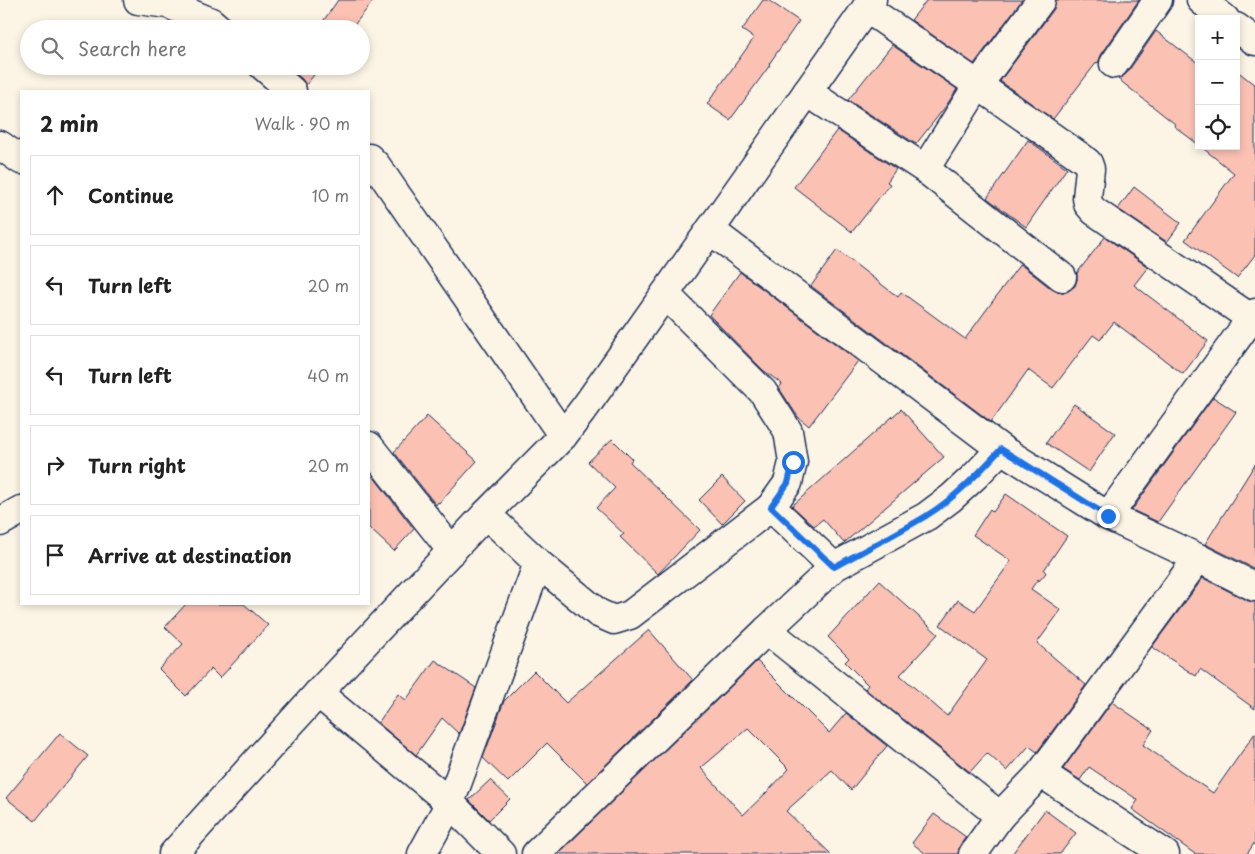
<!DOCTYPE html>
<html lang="en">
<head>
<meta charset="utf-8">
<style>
	:root { --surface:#fff; --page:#f2f2f2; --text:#222; --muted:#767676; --line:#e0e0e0 }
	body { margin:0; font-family:"Playpen Sans",sans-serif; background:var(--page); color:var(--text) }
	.controls { position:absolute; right:15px; top:15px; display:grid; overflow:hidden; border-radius:0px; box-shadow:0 2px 8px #0003 }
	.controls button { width:45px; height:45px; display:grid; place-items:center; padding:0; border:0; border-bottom:1px solid var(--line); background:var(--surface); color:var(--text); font:25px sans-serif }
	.stop { position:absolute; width:15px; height:15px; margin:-11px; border:4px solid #1a73e8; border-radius:50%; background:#fff }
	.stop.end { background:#1a73e8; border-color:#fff; box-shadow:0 1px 5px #0008 }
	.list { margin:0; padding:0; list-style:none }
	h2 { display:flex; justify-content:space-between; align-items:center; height:65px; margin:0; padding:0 20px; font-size:21px }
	h2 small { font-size:16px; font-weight:400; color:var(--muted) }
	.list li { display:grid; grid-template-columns:32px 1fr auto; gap:15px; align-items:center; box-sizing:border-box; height:80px; margin:0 10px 10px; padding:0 10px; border:1px solid var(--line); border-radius:0px }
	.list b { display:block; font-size:19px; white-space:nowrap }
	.list em { font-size:16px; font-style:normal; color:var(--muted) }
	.icon { flex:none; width:28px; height:28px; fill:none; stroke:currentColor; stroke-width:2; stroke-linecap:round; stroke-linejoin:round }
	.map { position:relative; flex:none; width:1255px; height:854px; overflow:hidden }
	.search { position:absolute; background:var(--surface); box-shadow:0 2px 8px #0003; left:20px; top:20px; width:350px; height:55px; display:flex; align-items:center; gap:12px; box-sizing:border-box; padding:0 18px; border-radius:28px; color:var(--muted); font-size:19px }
	.panel { position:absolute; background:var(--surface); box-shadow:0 2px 8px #0003; left:20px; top:90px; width:350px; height:515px; border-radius:0px }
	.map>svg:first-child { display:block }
	.building { fill:#fbc1b3; stroke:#1b2f5e; fill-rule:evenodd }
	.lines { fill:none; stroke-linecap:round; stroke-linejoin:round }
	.street-casing { stroke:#1b2f5e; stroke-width:31 }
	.secondary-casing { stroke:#1b2f5e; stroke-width:31 }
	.street { stroke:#fcf5e5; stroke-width:28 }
	.secondary { stroke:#fcf5e5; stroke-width:28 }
	.route { stroke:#1a73e8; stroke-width:6 }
</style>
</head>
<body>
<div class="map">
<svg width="1255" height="854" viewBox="0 0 1255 854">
	<rect width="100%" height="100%" fill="#fcf5e5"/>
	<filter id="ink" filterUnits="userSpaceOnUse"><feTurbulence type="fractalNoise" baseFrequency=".02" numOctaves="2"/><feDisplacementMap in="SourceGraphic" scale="10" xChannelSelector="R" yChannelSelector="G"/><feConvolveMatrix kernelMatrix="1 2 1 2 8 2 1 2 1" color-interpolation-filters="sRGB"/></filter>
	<g filter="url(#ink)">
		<!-- building -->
		<g class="building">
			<path d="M 338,0 L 374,0 L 351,29 L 307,29 L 312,22 L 319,27 Z"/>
			<path d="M 763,0 L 768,0 L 799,21 L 769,64 L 770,65 L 730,120 L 707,104 L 754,38 L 742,30 Z"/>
			<path d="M 927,0 L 1022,0 L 974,64 L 911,20 Z"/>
			<path d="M 1056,0 L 1139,0 L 1101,55 L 1098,63 L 1097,62 L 1053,119 L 1000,81 L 1054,9 Z"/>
			<path d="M 1156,31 L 1199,64 L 1199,145 L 1174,126 L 1175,124 L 1118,79 L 1121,78 L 1127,73 Z"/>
			<path d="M 892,45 L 957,89 L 946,106 L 916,144 L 848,100 Z"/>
			<path d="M 287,66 L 321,66 L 306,85 L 302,79 Z"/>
			<path d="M 1236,70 L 1255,85 L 1255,255 L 1237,278 L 1185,240 L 1234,173 L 1200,146 L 1236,146 Z"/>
			<path d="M 837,130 L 896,169 L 887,182 L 890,184 L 852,232 L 794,187 Z"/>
			<path d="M 1028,140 L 1067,168 L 1026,227 L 987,198 Z"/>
			<path d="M 1134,187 L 1181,223 L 1167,242 L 1118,209 Z"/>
			<path d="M 1105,237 L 1148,267 L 1134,285 L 1208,341 L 1183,374 L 1114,322 L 1100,340 L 1093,335 L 1053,388 L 1028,370 L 991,422 L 811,286 L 837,250 L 898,297 L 901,292 L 965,339 L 1020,264 L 1053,290 L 1060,292 L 1067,292 L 1075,286 L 1077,280 L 1077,273 Z"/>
			<path d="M 740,272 L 858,361 L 809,426 L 798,417 L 779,388 L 782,384 L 763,370 L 709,315 Z"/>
			<path d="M 1213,397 L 1236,412 L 1158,522 L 1132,510 Z"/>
			<path d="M 1074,404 L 1115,433 L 1089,472 L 1046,443 Z"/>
			<path d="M 901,409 L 944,457 L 844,543 L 823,519 L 814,526 L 792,506 Z"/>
			<path d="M 427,416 L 477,461 L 439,503 L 438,502 L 436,505 L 394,452 Z"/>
			<path d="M 612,439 L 632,459 L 630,462 L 700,530 L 658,574 L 620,537 L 624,534 L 596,508 L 615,488 L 588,462 Z"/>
			<path d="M 1255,464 L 1255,569 L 1205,544 Z"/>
			<path d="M 373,476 L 414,529 L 394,551 L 369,528 L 369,480 Z"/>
			<path d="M 722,477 L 745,501 L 722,524 L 699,500 Z"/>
			<path d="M 1006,494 L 1067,536 L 1044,570 L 1046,573 L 1039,581 L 1038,579 L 1031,589 L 1061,610 L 1037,643 L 1086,685 L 1037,752 L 1029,746 L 1007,771 L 987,753 L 970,772 L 865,689 L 868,685 L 845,662 L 849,658 L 828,637 L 879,581 L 938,634 L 900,675 L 947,716 L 987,660 L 940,625 L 958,600 L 975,611 L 1011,561 L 973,535 L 990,509 L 993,512 Z"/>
			<path d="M 1203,578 L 1248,601 L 1255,602 L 1255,709 L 1200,669 L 1196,676 L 1152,647 Z"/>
			<path d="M 186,604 L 244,604 L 268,625 L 220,678 L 211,669 L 186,696 L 159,669 L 183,644 L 165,627 Z"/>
			<path d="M 649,630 L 693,680 L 587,783 L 547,743 L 508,782 L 483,758 L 504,701 L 534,671 L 566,703 Z"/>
			<path d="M 435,660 L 476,688 L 459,734 L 442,718 L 416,755 L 378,723 L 398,694 L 406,700 Z"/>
			<path d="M 757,661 L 829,733 L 846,713 L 887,746 L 851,790 L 832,770 L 786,811 L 831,854 L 558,854 ZM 748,728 L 789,769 L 767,792 L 743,815 L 701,768 Z"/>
			<path d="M 1112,702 L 1153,730 L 1143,745 L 1213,793 L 1255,733 L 1255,842 L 1247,854 L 1195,854 L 1132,809 L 1138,800 L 1089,767 L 1080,780 L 1063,769 Z"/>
			<path d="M 60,733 L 88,756 L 35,821 L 6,798 Z"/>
			<path d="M 490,780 L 510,799 L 489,820 L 469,800 Z"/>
			<path d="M 1045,810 L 1076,833 L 1060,854 L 1012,854 Z"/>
			<path d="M 934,814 L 966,837 L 960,845 L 958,854 L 926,854 L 912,843 Z"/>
		</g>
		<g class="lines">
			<defs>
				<g id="street">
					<path d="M 138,0 L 168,4 L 211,22 L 219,29"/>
					<path d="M 1201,0 L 1225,19"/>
					<path d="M 866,8 L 978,85 L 1082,158 L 1088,163 L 1090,169 L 1087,198 L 1088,204 L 1094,211 L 1255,321"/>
					<path d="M 1236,27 L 1255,41"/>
					<path d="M 1114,64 L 1158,0"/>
					<path d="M 263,66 L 292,91"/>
					<path d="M 807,92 L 925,169 L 1062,277"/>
					<path d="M 0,145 L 21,160"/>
					<path d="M 369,158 L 376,165 L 563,436"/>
					<path d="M 925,169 L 978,85 L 1041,0"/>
					<path d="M 710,230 L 1001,449 L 1108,516 L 1198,558 L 1255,587"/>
					<path d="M 665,294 L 763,392 L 788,431 L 793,462 L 788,483 L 771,507 L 834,567"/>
					<path d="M 369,446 L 452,551"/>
					<path d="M 486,514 L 538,563 L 598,613 L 614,620 L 630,615 L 771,507"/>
					<path d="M 1108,516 L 1255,313"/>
					<path d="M 0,522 L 21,510"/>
					<path d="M 318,693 L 450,803 L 501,854"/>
					<path d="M 1041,773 L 1165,854"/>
					<path d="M 1000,816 L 767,630 L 834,567 L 927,516 L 951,498 L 975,476 L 1001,449"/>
					<path d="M 422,854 L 450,803 L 538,563"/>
					<path d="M 536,854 L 767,630"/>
					<path d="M 973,854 L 1000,816 L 1041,773 L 1198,558"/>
				</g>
				<path id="secondary" d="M 173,854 L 318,693 L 486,514 L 563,436 L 586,406 L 872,0"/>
			</defs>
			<!-- street casing -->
			<use href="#street" class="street-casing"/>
			<!-- secondary casing -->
			<use href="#secondary" class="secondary-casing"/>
			<!-- street -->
			<use href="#street" class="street"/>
			<!-- secondary -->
			<use href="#secondary" class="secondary"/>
		</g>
	</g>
	<g class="lines" filter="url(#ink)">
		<!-- route -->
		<path class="route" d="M 793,462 L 788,483 L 771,507 L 834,567 C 865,550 896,534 926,516 C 955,498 978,474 1001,449 L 1108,516"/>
	</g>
</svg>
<div class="controls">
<button>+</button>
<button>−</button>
<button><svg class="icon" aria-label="locate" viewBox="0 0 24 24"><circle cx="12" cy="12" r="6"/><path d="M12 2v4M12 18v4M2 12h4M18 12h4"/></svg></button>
</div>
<div class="stop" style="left:793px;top:462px"></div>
<div class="stop end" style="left:1108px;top:516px"></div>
<div class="search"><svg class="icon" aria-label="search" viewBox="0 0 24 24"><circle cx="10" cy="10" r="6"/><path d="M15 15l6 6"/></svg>Search here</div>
<section class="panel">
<h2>2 min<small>Walk · 90 m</small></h2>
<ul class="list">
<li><svg class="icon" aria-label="ahead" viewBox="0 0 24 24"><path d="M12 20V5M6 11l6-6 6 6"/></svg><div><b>Continue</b></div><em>10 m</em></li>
<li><svg class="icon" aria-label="left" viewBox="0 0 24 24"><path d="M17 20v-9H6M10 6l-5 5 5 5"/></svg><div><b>Turn left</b></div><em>20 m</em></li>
<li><svg class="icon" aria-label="left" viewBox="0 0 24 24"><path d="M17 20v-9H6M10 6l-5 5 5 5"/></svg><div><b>Turn left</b></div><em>40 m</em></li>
<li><svg class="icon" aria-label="right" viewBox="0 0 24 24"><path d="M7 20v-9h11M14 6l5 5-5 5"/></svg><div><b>Turn right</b></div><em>20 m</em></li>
<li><svg class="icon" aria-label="arrive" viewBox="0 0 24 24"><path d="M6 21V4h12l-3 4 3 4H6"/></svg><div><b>Arrive at destination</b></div></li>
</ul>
</section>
</div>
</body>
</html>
